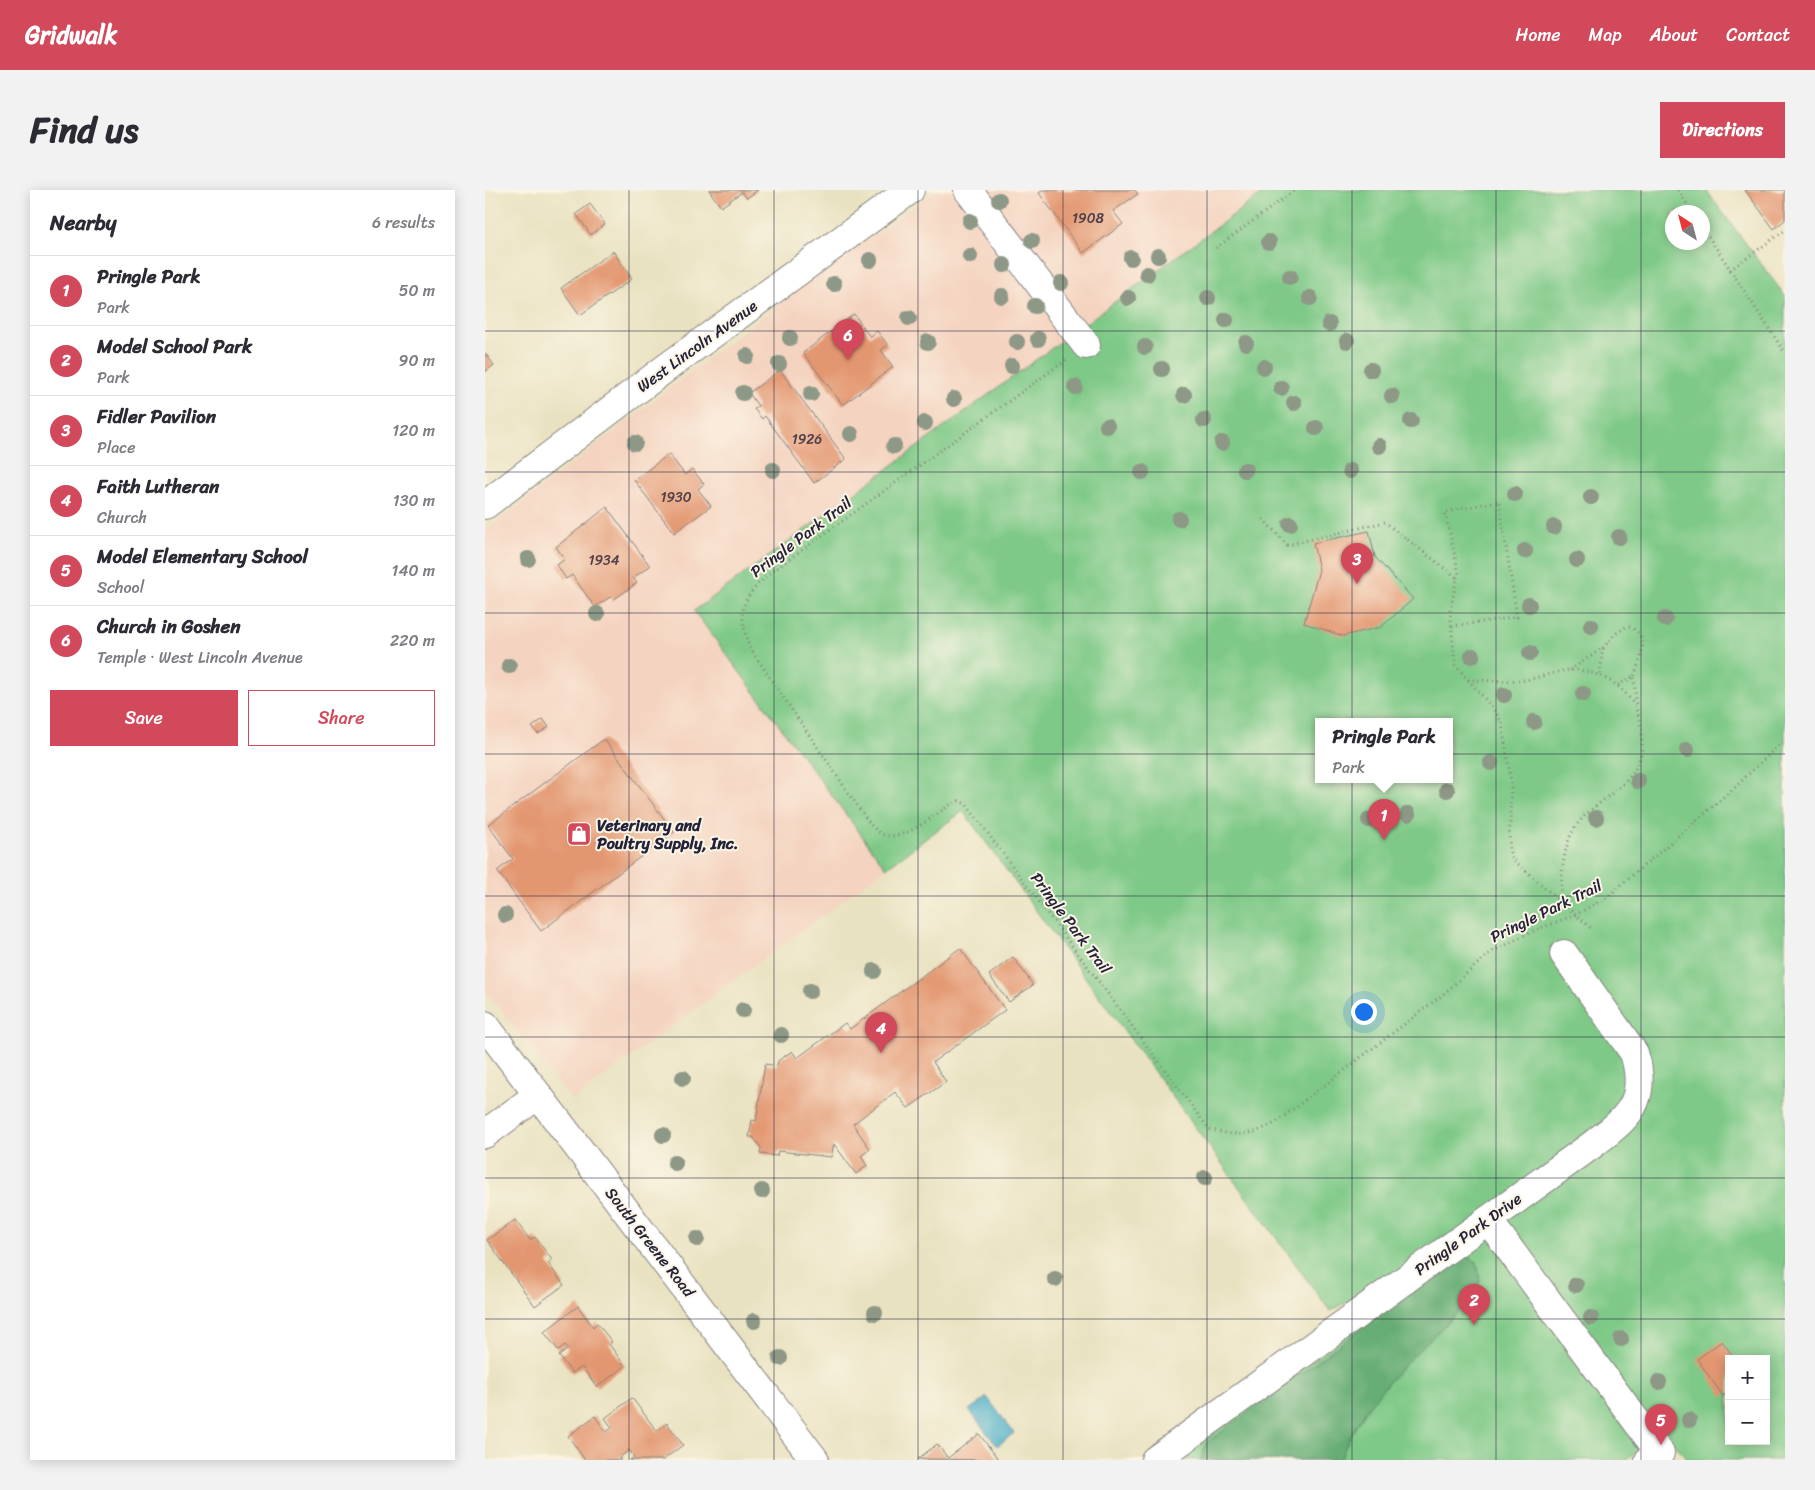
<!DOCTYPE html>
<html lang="en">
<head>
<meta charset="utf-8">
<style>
	:root { --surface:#fff; --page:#f2f2f3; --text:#2b2b33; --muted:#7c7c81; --line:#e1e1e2; --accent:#d1495b }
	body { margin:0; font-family:Sriracha,sans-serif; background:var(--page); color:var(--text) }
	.controls { position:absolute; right:15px; bottom:15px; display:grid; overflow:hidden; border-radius:0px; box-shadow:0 2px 12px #0003 }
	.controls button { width:45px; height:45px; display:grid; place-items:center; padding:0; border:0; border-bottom:1px solid var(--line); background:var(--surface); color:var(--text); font:25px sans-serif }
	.compass { position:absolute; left:1180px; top:15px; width:45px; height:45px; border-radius:50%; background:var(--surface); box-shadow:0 2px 12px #0003; rotate:324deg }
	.you { position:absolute; left:878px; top:821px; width:18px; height:18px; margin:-12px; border:4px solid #fff; border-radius:50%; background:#1a73e8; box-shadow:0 0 0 8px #1a73e833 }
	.badge { display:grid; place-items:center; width:32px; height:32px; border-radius:50%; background:var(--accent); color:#fff; font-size:16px; font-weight:700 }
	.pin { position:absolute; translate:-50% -41px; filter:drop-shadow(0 1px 2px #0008) }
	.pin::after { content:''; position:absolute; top:26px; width:18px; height:15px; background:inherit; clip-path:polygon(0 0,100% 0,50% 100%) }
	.popup { position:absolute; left:830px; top:528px; width:138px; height:65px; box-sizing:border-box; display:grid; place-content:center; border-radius:0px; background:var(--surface); filter:drop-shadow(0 1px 4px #0005); font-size:16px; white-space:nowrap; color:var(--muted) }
	.popup b { font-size:19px; color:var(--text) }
	.popup::after { content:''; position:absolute; left:50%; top:100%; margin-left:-10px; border:10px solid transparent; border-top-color:var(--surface) }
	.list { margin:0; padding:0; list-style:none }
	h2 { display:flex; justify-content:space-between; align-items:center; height:65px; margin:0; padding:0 20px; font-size:21px }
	h2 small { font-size:16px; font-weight:400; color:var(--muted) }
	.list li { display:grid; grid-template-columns:32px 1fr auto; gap:15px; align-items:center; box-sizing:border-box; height:70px; padding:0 20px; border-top:1px solid var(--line) }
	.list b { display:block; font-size:19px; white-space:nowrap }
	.list p { margin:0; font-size:16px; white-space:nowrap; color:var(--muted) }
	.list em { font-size:16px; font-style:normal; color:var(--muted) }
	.actions { display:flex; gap:10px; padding:15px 20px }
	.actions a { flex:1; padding:11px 0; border:1px solid var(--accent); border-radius:0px; text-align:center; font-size:18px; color:var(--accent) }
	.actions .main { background:var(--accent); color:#fff }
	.map { position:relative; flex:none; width:1300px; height:1270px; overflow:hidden; border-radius:0px }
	header { display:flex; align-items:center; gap:30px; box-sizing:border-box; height:70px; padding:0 25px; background:var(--accent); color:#fff }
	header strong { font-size:24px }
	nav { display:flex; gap:28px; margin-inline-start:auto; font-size:18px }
	.intro { display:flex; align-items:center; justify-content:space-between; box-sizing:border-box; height:120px; padding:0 30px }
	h1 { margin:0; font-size:35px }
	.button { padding:12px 22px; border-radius:0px; background:var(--accent); color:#fff; font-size:18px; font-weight:700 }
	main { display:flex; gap:30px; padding:0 30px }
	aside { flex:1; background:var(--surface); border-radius:0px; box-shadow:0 2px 12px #0003 }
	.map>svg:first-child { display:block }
	.built { fill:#f4d3c0 }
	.green { fill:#7ec987; stroke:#507661; fill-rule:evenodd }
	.forest { fill:#66ad74; stroke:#446858 }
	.water { fill:#48adc7; stroke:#356881 }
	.building { fill:#e39771 }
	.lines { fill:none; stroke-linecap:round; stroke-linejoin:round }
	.minor-casing { stroke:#86827e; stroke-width:30 }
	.path { stroke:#86827e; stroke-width:3; stroke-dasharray:1 4; stroke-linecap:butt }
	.minor { stroke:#fff; stroke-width:28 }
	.tree { fill:#8d9886 }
	.grid { fill:none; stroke:#22223b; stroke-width:1; stroke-opacity:0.55 }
	.labels { text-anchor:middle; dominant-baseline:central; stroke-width:4; stroke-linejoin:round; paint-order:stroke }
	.number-label { font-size:14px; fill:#523f48 }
	.street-label { font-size:16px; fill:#22223b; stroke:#fcf5e5 }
	.poi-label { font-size:16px; font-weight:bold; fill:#22223b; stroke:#fcf5e5; text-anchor:start }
</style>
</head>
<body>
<header>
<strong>Gridwalk</strong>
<nav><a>Home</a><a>Map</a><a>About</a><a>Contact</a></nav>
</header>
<div class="intro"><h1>Find us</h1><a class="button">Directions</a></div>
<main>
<aside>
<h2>Nearby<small>6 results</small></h2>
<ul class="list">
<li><span class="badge">1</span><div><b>Pringle Park</b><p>Park</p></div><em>50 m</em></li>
<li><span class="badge">2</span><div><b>Model School Park</b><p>Park</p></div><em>90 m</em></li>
<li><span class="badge">3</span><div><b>Fidler Pavilion</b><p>Place</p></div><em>120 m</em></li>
<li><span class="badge">4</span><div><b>Faith Lutheran</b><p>Church</p></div><em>130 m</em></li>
<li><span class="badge">5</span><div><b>Model Elementary School</b><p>School</p></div><em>140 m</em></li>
<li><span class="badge">6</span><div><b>Church in Goshen</b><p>Temple · West Lincoln Avenue</p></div><em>220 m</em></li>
</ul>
<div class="actions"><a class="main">Save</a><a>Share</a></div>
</aside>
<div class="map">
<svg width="1300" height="1270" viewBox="0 0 1300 1270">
	<rect width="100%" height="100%" fill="#fcf5e5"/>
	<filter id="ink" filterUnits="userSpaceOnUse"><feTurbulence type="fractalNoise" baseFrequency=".02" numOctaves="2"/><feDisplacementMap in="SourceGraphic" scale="10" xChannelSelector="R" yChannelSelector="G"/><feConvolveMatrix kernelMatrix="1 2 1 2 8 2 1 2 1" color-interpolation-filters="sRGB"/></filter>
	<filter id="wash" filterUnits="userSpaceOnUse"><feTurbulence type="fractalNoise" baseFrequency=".0096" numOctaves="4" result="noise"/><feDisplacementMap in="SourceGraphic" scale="20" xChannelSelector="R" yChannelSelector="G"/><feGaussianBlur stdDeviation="1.12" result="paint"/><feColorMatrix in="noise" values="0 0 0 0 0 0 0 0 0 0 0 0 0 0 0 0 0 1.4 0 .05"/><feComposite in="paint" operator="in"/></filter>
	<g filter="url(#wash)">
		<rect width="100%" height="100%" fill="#e9e2c1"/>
		<!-- built -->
		<path class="built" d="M 452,0 L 782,0 L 209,421 L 401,678 L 87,910 L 0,800 L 0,341 L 299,110 Z"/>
		<!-- green -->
		<path class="green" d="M 782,0 L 1221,0 L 1300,106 L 1300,1270 L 1202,1270 L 1180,1241 L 1141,1270 L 691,1270 L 1018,1032 L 845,1121 L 478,621 L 401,678 L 209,421 ZM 1188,22 L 1218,22 L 1218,52 L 1188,52 ZM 834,531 L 964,531 L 964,589 L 834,589 ZM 1244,1169 L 1281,1169 L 1281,1251 L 1244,1251 Z"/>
		<!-- forest -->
		<path class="forest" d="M 978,1064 L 992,1072 L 995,1090 L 990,1105 C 942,1155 879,1203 855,1270 L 716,1270 L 721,1253 Z"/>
		<!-- water -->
		<path class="water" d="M 502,1207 L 529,1243 L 512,1256 L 484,1220 Z"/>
		<g id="blocks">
			<!-- building -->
			<g class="building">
				<path d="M 224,0 L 273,0 L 262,8 L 257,2 L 236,17 Z"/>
				<path d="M 558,0 L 650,0 L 653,4 L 628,21 L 638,34 L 598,63 L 554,3 Z"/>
				<path d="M 1260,0 L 1300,0 L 1300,30 L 1289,39 Z"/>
				<path d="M 105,14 L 120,34 L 106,45 L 91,24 Z"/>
				<path d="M 128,61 L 147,89 L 95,125 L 76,98 Z"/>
				<path d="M 369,124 L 385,147 L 392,141 L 403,155 L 396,160 L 408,177 L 358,215 L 318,163 Z"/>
				<path d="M 0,163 L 9,175 L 0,182 Z"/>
				<path d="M 295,180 L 361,269 L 329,293 L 280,226 L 277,229 L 269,219 L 273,216 L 264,203 Z"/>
				<path d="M 184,264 L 200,285 L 207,279 L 219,294 L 213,299 L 226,316 L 189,343 L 149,290 Z"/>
				<path d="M 122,317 L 165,376 L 148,388 L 152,393 L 128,410 L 125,407 L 110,417 L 87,385 L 81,389 L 72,375 L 80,369 L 71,357 Z"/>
				<path d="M 884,341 L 890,367 L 928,409 L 896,437 L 858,446 L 819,433 L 834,380 L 828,353 Z"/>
				<path d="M 58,529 L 64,537 L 53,544 L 47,537 Z"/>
				<path d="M 119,549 L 189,642 L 56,741 L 12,681 L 28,669 L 3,635 Z"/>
				<path d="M 475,758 L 520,820 L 448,872 L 461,892 L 423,918 L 410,902 L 368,934 L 385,959 L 376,966 L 382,976 L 371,984 L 349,954 L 346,967 L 293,961 L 292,966 L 275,964 L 276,958 L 268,947 L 264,947 L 267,930 L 271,931 L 280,874 L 292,876 L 293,871 L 307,861 L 312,868 L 360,833 L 365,839 Z"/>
				<path d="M 528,767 L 548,795 L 524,812 L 504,785 Z"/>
				<path d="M 30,1030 L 45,1050 L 50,1047 L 67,1070 L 63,1073 L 79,1095 L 50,1116 L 2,1050 Z"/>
				<path d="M 93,1116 L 108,1137 L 112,1133 L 127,1152 L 124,1154 L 140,1176 L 112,1197 L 97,1177 L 87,1183 L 74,1166 L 83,1159 L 80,1155 L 73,1160 L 59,1142 Z"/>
				<path d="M 1237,1151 L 1250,1169 L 1244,1169 L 1244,1202 L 1238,1206 L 1212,1169 Z"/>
				<path d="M 147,1208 L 172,1241 L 182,1233 L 198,1255 L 178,1270 L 145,1270 L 149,1267 L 144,1260 L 134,1268 L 136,1270 L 100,1270 L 83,1246 L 110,1226 L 121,1242 L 127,1238 L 120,1228 Z"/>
				<path d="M 494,1244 L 514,1270 L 433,1269 L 452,1254 L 463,1268 Z"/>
			</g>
		</g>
	</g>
	<g filter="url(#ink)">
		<use href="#blocks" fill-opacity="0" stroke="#86827e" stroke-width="1"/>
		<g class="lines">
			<defs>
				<g id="minor">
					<path d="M 483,0 L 601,155"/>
					<path d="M 0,315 L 185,175 L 425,0"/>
					<path d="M 0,835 L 330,1270"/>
					<path d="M 0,944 L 53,905"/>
					<path d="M 1003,1030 L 1175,1263 L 1164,1270"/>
					<path d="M 670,1270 L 1107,955 C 1143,928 1164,911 1149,863 L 1079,764"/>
				</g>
			</defs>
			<!-- minor casing -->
			<use href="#minor" class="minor-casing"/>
			<!-- path -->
			<g class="path">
				<path d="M 1193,0 L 1207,22"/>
				<path d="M 1218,38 L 1300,163"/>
				<path d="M 731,58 L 810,0"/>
				<path d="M 1245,80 L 1300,40"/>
				<path d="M 581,170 L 285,383 C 256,410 252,417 264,457 L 385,634 C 388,637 393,642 397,644 C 418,654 451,623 468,613 L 474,611 L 481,614 L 724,939 C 751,947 765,946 790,933 L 955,807 L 1006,762 L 1050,740 L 1090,725 L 1121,708 L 1247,600 L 1300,549"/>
				<path d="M 778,329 L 802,355 L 900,332 L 972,388 L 965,421 L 970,475 L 1008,518 L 1017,533 L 1026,591 L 1024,660 L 1028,669 L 1036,677 L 1107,739"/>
				<path d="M 967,436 L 1032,427 L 1014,311 L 960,322 L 974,384 L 972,388"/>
				<path d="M 1118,458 L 1130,444 L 1142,436 C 1166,443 1156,468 1149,486"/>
				<path d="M 1085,480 L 1118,458 L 1115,485"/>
				<path d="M 983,490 C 1002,490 1022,492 1040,490 C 1055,488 1070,481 1085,480 C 1106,479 1129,490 1142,505 C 1153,518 1156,530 1157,547 C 1161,601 1102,606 1085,647 C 1077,667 1076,690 1076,711"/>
				<path d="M 1133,495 L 1149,486 L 1151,515"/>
			</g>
			<!-- minor -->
			<use href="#minor" class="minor"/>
		</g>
		<!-- trees -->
		<g class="tree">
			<circle cx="514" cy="10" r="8"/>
			<circle cx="485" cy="31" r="8"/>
			<circle cx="547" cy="51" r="8"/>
			<circle cx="784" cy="52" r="8"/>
			<circle cx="485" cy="66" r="8"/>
			<circle cx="673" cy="66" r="8"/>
			<circle cx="646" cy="68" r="8"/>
			<circle cx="385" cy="70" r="8"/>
			<circle cx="519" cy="75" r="8"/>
			<circle cx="662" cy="84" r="8"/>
			<circle cx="805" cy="87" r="8"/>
			<circle cx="576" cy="93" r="8"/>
			<circle cx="349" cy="94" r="8"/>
			<circle cx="517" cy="106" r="8"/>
			<circle cx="643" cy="108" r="8"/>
			<circle cx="723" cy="108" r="8"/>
			<circle cx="825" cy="108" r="8"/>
			<circle cx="550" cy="116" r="8"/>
			<circle cx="424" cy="128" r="8"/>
			<circle cx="741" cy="130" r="8"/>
			<circle cx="844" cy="134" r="8"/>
			<circle cx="305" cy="148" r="8"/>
			<circle cx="553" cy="149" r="8"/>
			<circle cx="862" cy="151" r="8"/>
			<circle cx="443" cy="152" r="8"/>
			<circle cx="532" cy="152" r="8"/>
			<circle cx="761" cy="153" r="8"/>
			<circle cx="660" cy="157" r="8"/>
			<circle cx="262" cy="166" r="8"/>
			<circle cx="294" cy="174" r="8"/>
			<circle cx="527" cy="176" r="8"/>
			<circle cx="779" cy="177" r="8"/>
			<circle cx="677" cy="179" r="8"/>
			<circle cx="886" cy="180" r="8"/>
			<circle cx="590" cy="197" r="8"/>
			<circle cx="796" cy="198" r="8"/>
			<circle cx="258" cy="203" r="8"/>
			<circle cx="326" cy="204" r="8"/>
			<circle cx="699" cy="205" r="8"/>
			<circle cx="907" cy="206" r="8"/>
			<circle cx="469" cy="209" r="8"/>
			<circle cx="809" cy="213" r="8"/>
			<circle cx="719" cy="230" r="8"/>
			<circle cx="926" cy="231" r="8"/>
			<circle cx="440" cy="233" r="8"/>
			<circle cx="622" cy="236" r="8"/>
			<circle cx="831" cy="238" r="8"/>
			<circle cx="366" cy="244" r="8"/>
			<circle cx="150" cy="253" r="8"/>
			<circle cx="737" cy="253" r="8"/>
			<circle cx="409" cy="256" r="8"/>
			<circle cx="894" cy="256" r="8"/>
			<circle cx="288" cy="280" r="8"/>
			<circle cx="760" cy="280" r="8"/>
			<circle cx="865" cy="281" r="8"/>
			<circle cx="657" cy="282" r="8"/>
			<circle cx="1030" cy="304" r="8"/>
			<circle cx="1106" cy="307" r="8"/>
			<circle cx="694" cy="329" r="8"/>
			<circle cx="805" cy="334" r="8"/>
			<circle cx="1069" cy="337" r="8"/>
			<circle cx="1134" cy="347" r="8"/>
			<circle cx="1040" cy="361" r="8"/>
			<circle cx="43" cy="369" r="8"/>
			<circle cx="1092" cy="370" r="8"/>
			<circle cx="1044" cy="415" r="8"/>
			<circle cx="112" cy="424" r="8"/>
			<circle cx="1180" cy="429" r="8"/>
			<circle cx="1106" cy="436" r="8"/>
			<circle cx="1045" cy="463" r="8"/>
			<circle cx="987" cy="466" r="8"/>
			<circle cx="24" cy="476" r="8"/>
			<circle cx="1098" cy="504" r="8"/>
			<circle cx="1019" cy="505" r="8"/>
			<circle cx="1049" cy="532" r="8"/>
			<circle cx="1202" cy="560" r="8"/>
			<circle cx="1006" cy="573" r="8"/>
			<circle cx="1153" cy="591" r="8"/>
			<circle cx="962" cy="600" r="8"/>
			<circle cx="923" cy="624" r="8"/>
			<circle cx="1111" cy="628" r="8"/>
			<circle cx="884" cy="630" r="8"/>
			<circle cx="20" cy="725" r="8"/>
			<circle cx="389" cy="781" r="8"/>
			<circle cx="325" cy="801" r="8"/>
			<circle cx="258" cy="820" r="8"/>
			<circle cx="296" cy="845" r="8"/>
			<circle cx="198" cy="888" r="8"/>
			<circle cx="178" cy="945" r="8"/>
			<circle cx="190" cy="973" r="8"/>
			<circle cx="720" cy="988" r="8"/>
			<circle cx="277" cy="1001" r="8"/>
			<circle cx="212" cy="1049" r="8"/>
			<circle cx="570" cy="1089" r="8"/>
			<circle cx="1091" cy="1095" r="8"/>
			<circle cx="390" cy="1123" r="8"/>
			<circle cx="1106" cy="1128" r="8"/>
			<circle cx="269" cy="1131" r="8"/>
			<circle cx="1136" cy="1149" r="8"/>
			<circle cx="295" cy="1168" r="8"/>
			<circle cx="1174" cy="1192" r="8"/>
			<circle cx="1204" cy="1230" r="8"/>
		</g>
	</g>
	<!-- grid -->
	<path class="grid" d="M 144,0 L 144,1270M 289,0 L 289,1270M 433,0 L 433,1270M 578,0 L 578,1270M 722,0 L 722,1270M 867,0 L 867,1270M 1011,0 L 1011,1270M 1156,0 L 1156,1270M 0,141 L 1300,141M 0,282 L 1300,282M 0,423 L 1300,423M 0,564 L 1300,564M 0,706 L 1300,706M 0,847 L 1300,847M 0,988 L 1300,988M 0,1129 L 1300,1129"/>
	<!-- icons -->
	<defs>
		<symbol id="shop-square" viewBox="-11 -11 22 22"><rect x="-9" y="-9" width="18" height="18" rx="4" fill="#d1495b" stroke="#fcf5e5"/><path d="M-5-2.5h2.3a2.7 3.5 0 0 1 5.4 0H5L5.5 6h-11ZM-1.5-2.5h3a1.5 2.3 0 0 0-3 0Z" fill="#fff"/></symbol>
	</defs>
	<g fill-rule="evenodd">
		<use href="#shop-square" x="80" y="630" width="28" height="28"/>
	</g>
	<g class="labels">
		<!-- number labels -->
		<g class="number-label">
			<text x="603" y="28">1908</text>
			<text x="322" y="249">1926</text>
			<text x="191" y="307">1930</text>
			<text x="119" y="370">1934</text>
		</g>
		<!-- street labels -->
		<g class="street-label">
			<text transform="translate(212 156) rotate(-36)">West Lincoln Avenue</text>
			<text transform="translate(316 347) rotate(-37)">Pringle Park Trail</text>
			<text transform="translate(1061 721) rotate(-26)">Pringle Park Trail</text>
			<text transform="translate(586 733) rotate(53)">Pringle Park Trail</text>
			<text transform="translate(983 1044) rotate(-36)">Pringle Park Drive</text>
			<text transform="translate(165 1052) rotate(52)">South Greene Road</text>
		</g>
		<!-- poi labels -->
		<g class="poi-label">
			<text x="112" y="635">Veterinary and<tspan x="112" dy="18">Poultry Supply, Inc.</tspan></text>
		</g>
	</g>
</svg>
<div class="controls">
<button>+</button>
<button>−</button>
</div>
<svg class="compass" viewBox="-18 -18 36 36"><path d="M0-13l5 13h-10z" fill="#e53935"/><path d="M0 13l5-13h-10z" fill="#7c7c81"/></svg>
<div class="you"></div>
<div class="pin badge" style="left:899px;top:650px">1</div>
<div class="popup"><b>Pringle Park</b>Park</div>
<div class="pin badge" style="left:989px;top:1135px">2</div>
<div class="pin badge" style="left:872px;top:394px">3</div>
<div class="pin badge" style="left:396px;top:863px">4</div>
<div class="pin badge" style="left:1176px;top:1255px">5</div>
<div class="pin badge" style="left:363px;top:170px">6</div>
</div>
</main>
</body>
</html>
